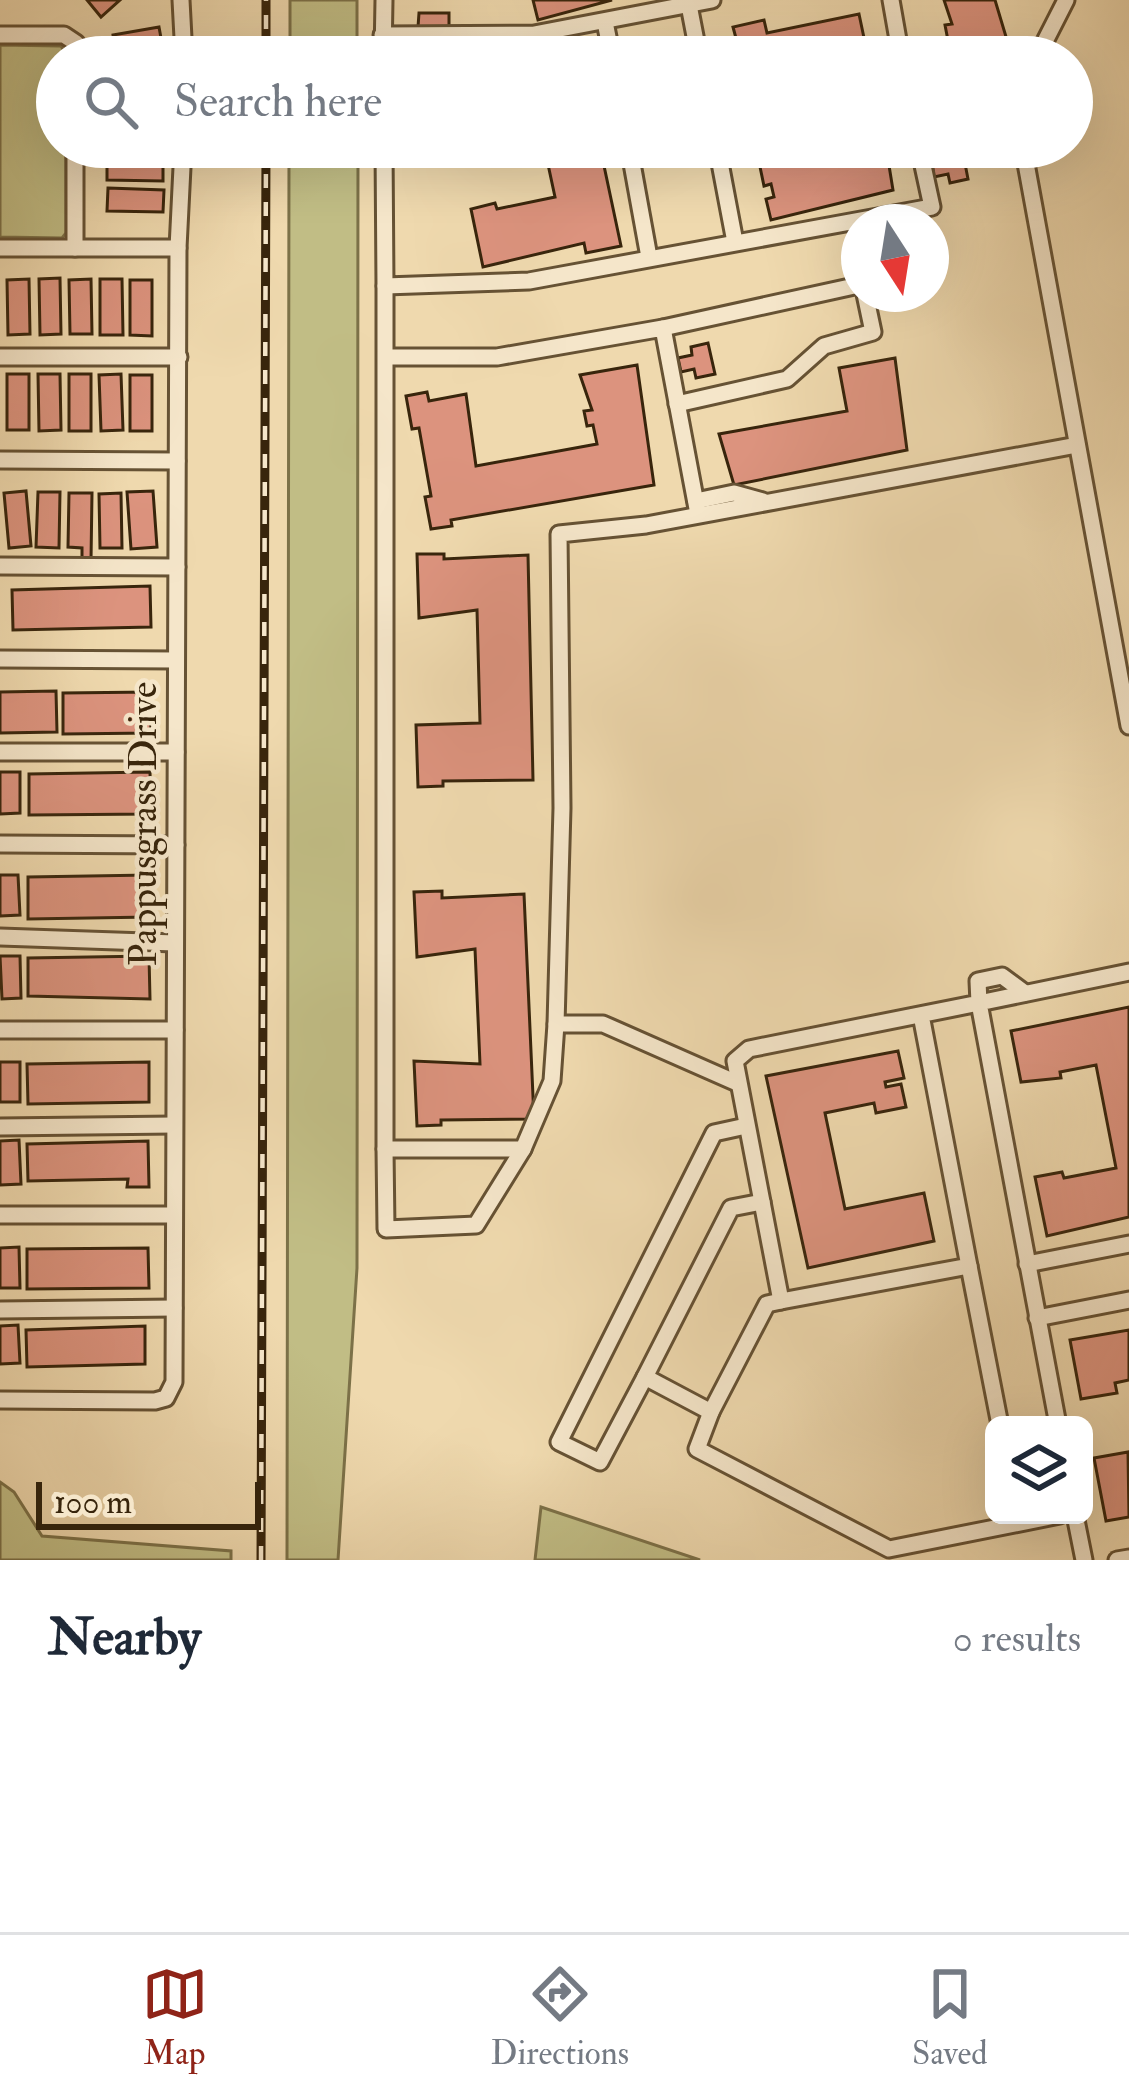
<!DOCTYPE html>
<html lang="en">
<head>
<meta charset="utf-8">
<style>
	:root { --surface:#fff; --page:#f6f6f7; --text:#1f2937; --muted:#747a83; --line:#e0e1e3; --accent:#8f2418 }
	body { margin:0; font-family:"IM FELL Double Pica",serif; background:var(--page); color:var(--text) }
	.controls { position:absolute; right:36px; bottom:36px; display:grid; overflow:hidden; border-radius:18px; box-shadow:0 12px 48px #0002 }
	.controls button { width:108px; height:108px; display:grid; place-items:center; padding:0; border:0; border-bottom:3px solid var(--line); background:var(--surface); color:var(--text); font:60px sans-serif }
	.compass { position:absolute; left:841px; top:204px; width:108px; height:108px; border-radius:50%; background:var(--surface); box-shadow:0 12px 48px #0002; rotate:168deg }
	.scale { position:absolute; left:36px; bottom:30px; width:225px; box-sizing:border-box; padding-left:12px; border:6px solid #38250c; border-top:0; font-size:33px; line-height:42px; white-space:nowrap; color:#38250c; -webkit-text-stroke:9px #f5e6ca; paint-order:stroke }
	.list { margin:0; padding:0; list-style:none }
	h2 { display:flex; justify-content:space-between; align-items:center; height:156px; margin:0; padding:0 48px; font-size:51px }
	h2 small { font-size:39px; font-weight:400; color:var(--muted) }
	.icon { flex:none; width:66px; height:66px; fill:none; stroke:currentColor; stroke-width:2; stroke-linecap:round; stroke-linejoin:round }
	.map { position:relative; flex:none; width:1129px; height:1560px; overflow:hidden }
	.search { position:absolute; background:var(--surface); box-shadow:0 12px 48px #0002; left:36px; right:36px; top:36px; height:132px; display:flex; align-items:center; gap:30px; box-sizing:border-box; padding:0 42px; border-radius:66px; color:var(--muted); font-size:45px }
	.sheet { height:372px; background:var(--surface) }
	nav { display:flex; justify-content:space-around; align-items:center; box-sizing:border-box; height:168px; border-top:3px solid var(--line); background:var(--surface); font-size:33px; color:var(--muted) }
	nav a { display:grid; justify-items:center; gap:6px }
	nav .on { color:var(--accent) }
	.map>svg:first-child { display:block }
	.green { fill:#c1bd85; stroke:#7c7148; stroke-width:3 }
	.building { fill:#dc937e; stroke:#38250c; stroke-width:3 }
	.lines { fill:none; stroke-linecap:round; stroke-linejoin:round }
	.minor-casing { stroke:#665234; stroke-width:21 }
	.minor { stroke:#f5e6ca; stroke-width:15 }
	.rail-casing { stroke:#38250c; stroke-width:9 }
	.rail { stroke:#f5e6ca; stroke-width:4.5; stroke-dasharray:14; stroke-linecap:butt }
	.labels { text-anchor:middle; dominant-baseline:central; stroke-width:9; stroke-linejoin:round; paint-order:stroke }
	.street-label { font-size:39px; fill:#38250c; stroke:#f5e6ca }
</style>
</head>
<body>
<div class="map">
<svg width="1129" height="1560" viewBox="0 0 1129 1560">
	<rect width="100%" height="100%" fill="#efd9ae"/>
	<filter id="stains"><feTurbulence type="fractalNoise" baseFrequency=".00167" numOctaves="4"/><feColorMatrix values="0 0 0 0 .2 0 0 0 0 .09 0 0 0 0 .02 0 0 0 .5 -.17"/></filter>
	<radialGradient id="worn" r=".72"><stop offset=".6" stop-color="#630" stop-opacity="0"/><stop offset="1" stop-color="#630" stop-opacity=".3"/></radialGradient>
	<!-- green -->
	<g class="green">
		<rect x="290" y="0" width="67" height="57"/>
		<path d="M 0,45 L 61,46 L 66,54 L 57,57 L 57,147 L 66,147 L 66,233 L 62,238 L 0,237 Z"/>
		<path d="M 289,147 L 358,147 L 357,1268 L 338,1560 L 287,1560 Z"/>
		<path d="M 0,1482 L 14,1492 L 42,1536 L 231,1551 L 231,1560 L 0,1560 Z"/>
		<path d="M 541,1507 L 700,1560 L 535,1560 Z"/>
	</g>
	<!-- building -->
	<g class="building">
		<path d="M 87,0 L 120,0 L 101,17 Z"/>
		<path d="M 533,0 L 612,0 L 538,20 Z"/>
		<path d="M 944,0 L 995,0 L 1007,40 L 950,51 L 945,25 L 952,24 Z"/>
		<path d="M 419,13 L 449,13 L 449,27 L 418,27 Z"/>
		<path d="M 859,14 L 868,57 L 741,57 L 733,27 L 764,20 L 767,33 Z"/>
		<path d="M 159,27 L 163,49 L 116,57 L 113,35 Z"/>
		<path d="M 106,147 L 162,147 L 162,151 L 106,150 Z"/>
		<path d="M 421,147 L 475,147 L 475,158 L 422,161 Z"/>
		<path d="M 568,147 L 600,147 L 621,246 L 586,253 L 584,243 L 483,267 L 471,209 L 495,203 L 497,209 L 555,197 L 546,155 Z"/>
		<path d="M 835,147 L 886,147 L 893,190 L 771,220 L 766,199 L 774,197 L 771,184 L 764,186 L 759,162 L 780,158 L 782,163 L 836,152 Z"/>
		<path d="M 962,148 L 968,179 L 950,183 L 948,174 L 934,177 L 932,163 L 945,161 L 944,151 Z"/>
		<path d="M 107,158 L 163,159 L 163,181 L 107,180 Z"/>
		<path d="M 108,188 L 164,190 L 163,212 L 107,211 Z"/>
		<path d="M 60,278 L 61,334 L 40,335 L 39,279 Z"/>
		<path d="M 29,279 L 30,334 L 8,335 L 7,280 Z"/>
		<path d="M 91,279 L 92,334 L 70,334 L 69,280 Z"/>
		<path d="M 100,279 L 122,279 L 123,335 L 100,335 Z"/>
		<path d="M 130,280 L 152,280 L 152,336 L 130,335 Z"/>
		<path d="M 708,343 L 715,374 L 696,378 L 694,369 L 681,372 L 678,358 L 692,355 L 691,347 Z"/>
		<path d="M 895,358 L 907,450 L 734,485 L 719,434 L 847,411 L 839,368 Z"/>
		<path d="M 637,365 L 654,485 L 451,520 L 452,526 L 431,529 L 425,497 L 431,496 L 419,428 L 412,429 L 406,396 L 427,392 L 429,401 L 466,394 L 476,466 L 597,444 L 593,425 L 587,426 L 584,411 L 592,410 L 580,375 Z"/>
		<rect x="7" y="374" width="22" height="56"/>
		<path d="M 38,374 L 60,374 L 61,430 L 39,431 Z"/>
		<rect x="69" y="374" width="22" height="57"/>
		<path d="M 121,374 L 123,430 L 101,431 L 99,375 Z"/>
		<rect x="130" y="375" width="22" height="56"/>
		<path d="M 26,491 L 31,546 L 9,548 L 4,493 Z"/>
		<path d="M 153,491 L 157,547 L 131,549 L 127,492 Z"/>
		<path d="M 38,492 L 60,492 L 59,548 L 36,547 Z"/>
		<path d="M 69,493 L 92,493 L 91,560 L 82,560 L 82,548 L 68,547 Z"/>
		<path d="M 121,493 L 122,548 L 100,548 L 99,494 Z"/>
		<path d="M 417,554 L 444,554 L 444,559 L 528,555 L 533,780 L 443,781 L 443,786 L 418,787 L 416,725 L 480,723 L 477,610 L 419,618 Z"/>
		<path d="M 150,586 L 151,627 L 13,630 L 12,590 Z"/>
		<path d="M 56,691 L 57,732 L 0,733 L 0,692 Z"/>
		<path d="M 150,692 L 151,733 L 63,734 L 63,693 Z"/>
		<path d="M 0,772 L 20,772 L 20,813 L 0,814 Z"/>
		<path d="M 150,772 L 151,814 L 29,815 L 29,774 Z"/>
		<path d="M 0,875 L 18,875 L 20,915 L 0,916 Z"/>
		<path d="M 149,875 L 150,917 L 28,919 L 28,877 Z"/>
		<path d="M 442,891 L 442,898 L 524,894 L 534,1119 L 441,1120 L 441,1125 L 417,1126 L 414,1061 L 480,1064 L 475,949 L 417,957 L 414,892 Z"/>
		<path d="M 0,956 L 20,956 L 21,998 L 2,999 Z"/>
		<path d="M 149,956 L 150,999 L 28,996 L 28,958 Z"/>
		<path d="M 1129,1007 L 1129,1217 L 1047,1236 L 1035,1177 L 1062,1172 L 1064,1178 L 1116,1168 L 1096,1065 L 1060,1072 L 1061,1078 L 1021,1082 L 1011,1031 Z"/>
		<path d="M 898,1051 L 904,1078 L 885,1082 L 886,1087 L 901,1084 L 906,1107 L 876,1113 L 874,1103 L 825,1113 L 845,1209 L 924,1193 L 934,1241 L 808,1268 L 766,1076 Z"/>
		<rect x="0" y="1062" width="20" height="40"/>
		<path d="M 149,1062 L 149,1102 L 28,1104 L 27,1064 Z"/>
		<path d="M 19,1140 L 21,1184 L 0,1185 L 0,1141 Z"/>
		<path d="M 148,1141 L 149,1187 L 127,1187 L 128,1179 L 28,1181 L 27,1144 Z"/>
		<path d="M 19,1247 L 20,1288 L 0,1288 L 0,1248 Z"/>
		<path d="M 148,1248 L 149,1288 L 27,1289 L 27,1249 Z"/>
		<path d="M 18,1325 L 20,1363 L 0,1364 L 0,1326 Z"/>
		<path d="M 145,1326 L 145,1364 L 27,1367 L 26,1330 Z"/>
		<path d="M 1129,1330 L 1129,1380 L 1115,1383 L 1117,1393 L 1081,1399 L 1070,1340 Z"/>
		<path d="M 1128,1452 L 1129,1517 L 1106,1521 L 1094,1458 Z"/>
	</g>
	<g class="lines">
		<defs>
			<g id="minor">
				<path d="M 181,0 L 184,57"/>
				<path d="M 891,0 L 901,57"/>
				<path d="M 689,5 L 699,57"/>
				<path d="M 605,22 L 612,57"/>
				<path d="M 0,35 L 64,35 L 76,43 L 76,57"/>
				<path d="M 382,35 L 534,34 L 712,0"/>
				<path d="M 383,57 L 384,0"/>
				<path d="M 1037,57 L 1066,0"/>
				<path d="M 384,147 L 385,286 L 529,281 L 932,207 L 919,147"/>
				<path d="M 629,147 L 649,257"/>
				<path d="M 717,147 L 735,242"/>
				<path d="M 1023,147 L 1129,726"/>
				<path d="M 0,248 L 178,248"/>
				<path d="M 75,248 L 75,147"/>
				<path d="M 385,286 L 385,1149 L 523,1149 L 552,1081 L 556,1024 L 562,808 L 559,534 L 646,525 L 1077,445"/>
				<path d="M 663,328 L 859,285"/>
				<path d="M 0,357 L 179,357"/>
				<path d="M 386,357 L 497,357 L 663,328 L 698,514"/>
				<path d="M 677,404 L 787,379 L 824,346 L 873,332 L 865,294"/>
				<path d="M 0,460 L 177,461"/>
				<path d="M 696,501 L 734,493 L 763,501"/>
				<path d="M 0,566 L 177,567"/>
				<path d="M 0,659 L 176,660"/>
				<path d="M 0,752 L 176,752"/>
				<path d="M 0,844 L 176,845"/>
				<path d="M 0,937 L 175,943"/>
				<path d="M 921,1015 L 969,1266 L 781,1301 L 735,1061 L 749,1049 L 979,1003 L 978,981 L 1002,976 L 1025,993"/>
				<path d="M 556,1024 L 603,1024 L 737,1083"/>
				<path d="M 0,1030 L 175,1030"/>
				<path d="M 0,1127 L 174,1125"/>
				<path d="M 385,1149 L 386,1229 L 476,1225 L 523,1149"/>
				<path d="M 762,1202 L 731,1208 L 645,1377 L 711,1412 L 767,1304 L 781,1301"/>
				<path d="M 0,1215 L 174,1215"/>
				<path d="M 1027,1264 L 1129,1244"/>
				<path d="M 969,1266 L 1000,1425"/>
				<path d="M 0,1310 L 174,1308"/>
				<path d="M 1037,1318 L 1129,1300"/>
				<path d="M 645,1377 L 600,1462 L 559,1442 L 714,1133 L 746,1126"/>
				<path d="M 0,1400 L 155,1401 L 166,1398 L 174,1382 L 178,248 L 183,147"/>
				<path d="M 711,1412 L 697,1449 L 889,1549 L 1060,1515"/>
				<path d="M 1058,1425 L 979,1003 L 1129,972"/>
				<path d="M 1075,1515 L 1084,1560"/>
				<path d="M 1117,1560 L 1129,1558"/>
			</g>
		</defs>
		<!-- minor casing -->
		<use href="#minor" class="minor-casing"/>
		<!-- minor -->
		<use href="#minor" class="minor"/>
		<defs>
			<g id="rail">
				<path d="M 266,57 L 266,0"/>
				<path d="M 261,1560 L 266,147"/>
			</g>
		</defs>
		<!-- rail casing -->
		<use href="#rail" class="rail-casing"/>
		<!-- rail -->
		<use href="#rail" class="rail"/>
	</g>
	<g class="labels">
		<!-- street labels -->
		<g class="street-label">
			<text transform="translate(143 824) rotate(-90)">Pappusgrass Drive</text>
		</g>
	</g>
	<rect width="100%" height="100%" filter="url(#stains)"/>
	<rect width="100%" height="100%" fill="url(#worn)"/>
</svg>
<div class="controls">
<button><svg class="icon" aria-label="layers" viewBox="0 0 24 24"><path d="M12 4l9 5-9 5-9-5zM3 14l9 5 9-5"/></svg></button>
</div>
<svg class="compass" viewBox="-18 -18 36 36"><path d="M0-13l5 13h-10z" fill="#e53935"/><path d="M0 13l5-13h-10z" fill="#747a83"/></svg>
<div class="scale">100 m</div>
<div class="search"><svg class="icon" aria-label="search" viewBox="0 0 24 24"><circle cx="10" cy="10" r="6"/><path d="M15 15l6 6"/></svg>Search here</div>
</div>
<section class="sheet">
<h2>Nearby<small>0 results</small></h2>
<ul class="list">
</ul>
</section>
<nav>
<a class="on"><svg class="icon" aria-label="map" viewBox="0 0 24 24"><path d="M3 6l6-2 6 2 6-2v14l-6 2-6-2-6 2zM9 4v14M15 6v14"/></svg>Map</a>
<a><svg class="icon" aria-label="directions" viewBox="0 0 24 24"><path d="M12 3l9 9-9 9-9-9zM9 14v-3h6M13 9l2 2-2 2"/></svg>Directions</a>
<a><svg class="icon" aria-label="saved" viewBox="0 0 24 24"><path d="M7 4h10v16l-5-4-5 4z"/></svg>Saved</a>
</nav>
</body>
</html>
